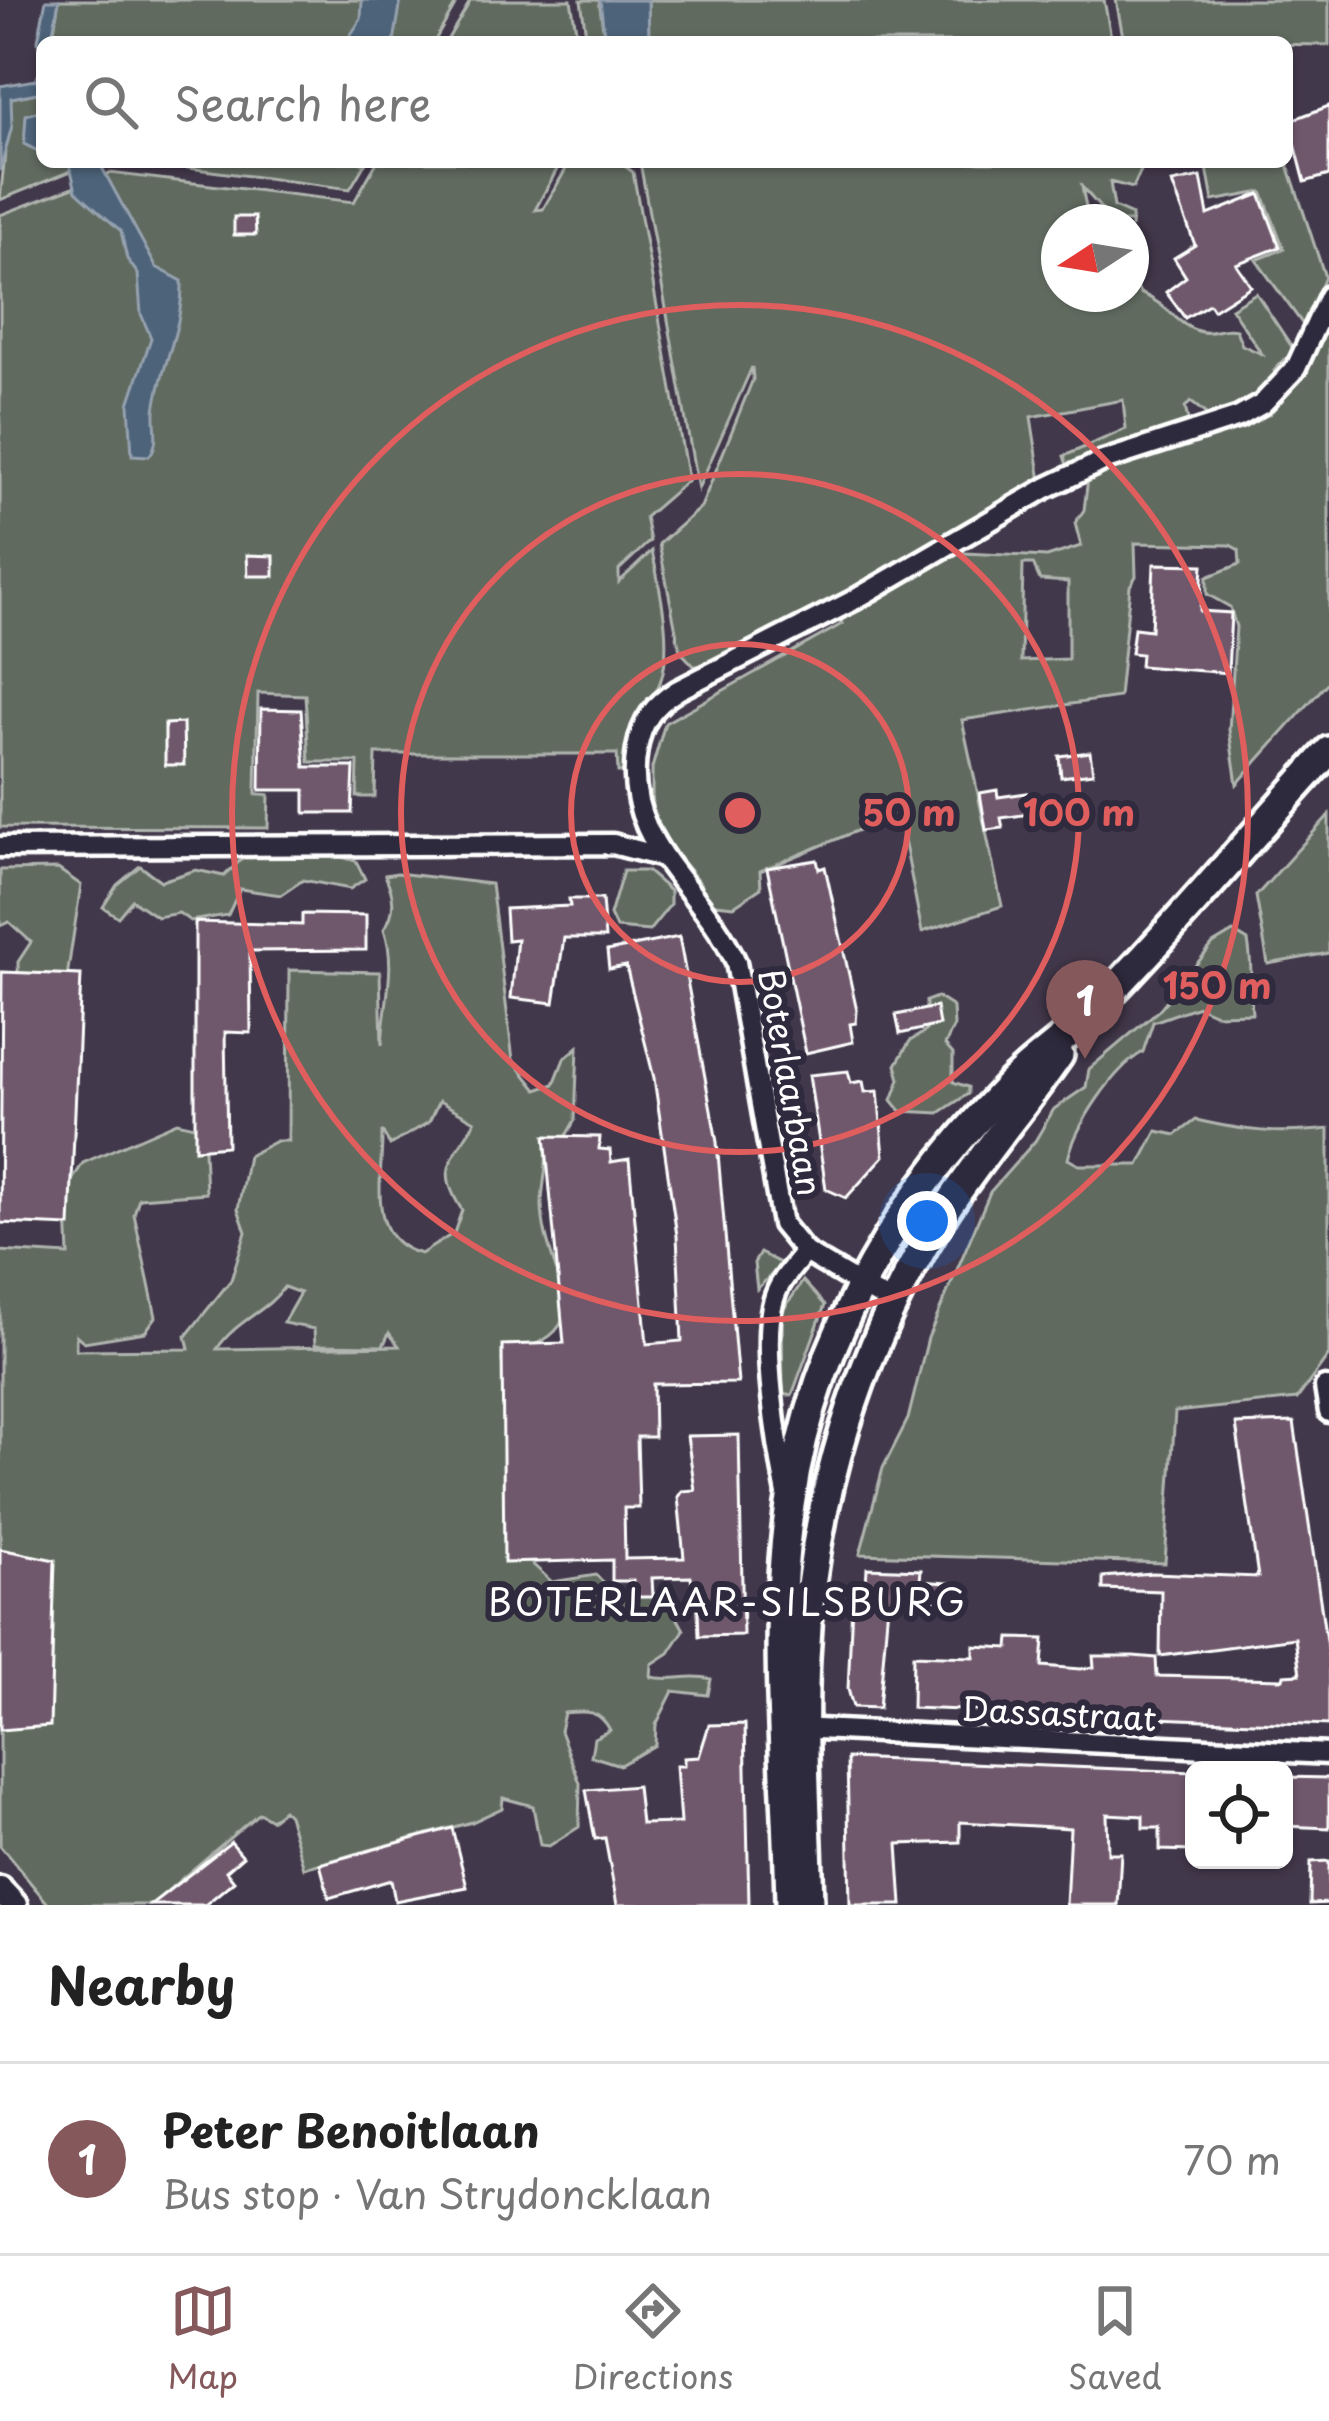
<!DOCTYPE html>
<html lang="en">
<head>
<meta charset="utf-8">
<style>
	:root { --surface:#fff; --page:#f6f6f6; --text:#222; --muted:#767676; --line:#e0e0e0; --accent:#85585c }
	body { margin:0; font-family:"Playpen Sans",sans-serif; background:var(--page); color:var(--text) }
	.controls { position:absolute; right:36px; bottom:36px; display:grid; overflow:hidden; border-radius:18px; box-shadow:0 3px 9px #0004 }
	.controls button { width:108px; height:108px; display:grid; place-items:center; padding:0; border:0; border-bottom:3px solid var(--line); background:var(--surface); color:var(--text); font:60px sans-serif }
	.compass { position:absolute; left:1041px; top:204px; width:108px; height:108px; border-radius:50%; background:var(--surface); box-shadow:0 3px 9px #0004; rotate:258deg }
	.you { position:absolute; left:927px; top:1221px; width:42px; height:42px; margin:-30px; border:9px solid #fff; border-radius:50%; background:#1a73e8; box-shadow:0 0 0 18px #1a73e833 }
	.badge { display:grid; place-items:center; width:78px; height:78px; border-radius:50%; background:var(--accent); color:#fff; font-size:39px; font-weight:700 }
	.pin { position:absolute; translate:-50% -99px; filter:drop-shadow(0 3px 6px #0008) }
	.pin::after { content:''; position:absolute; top:63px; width:42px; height:36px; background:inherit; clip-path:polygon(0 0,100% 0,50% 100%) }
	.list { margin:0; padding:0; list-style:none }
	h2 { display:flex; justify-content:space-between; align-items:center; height:156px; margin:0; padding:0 48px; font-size:51px }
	h2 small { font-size:39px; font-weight:400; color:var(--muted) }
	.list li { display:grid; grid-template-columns:78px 1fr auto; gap:36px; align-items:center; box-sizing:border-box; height:192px; padding:0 48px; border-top:3px solid var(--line) }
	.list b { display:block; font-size:45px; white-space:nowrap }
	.list p { margin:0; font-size:39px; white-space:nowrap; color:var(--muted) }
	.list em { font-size:39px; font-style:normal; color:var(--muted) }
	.icon { flex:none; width:66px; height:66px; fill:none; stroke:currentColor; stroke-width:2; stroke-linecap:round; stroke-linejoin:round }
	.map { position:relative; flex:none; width:1329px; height:1905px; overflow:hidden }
	.search { position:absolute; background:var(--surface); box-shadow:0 3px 9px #0004; left:36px; right:36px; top:36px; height:132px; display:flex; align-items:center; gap:30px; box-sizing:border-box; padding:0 42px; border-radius:18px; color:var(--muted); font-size:45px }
	.sheet { height:348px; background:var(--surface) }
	nav { display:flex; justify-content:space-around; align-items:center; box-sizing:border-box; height:168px; border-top:3px solid var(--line); background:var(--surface); font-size:33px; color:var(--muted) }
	nav a { display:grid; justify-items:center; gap:6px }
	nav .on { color:var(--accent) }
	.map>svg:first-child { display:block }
	.green { fill:#616b5f; stroke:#b0b5af; stroke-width:3; fill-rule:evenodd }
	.water { fill:#4e6379; stroke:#95a1af; stroke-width:3 }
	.building { fill:#6f586c; stroke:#fff; stroke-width:3 }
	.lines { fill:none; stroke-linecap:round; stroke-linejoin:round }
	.minor-casing { stroke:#fff; stroke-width:27 }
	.tertiary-casing { stroke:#fff; stroke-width:33 }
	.secondary-casing { stroke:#fff; stroke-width:36 }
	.minor { stroke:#2f2a3d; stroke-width:18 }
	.tertiary { stroke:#2f2a3d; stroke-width:24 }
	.secondary { stroke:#2f2a3d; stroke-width:27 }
	.ring { fill:none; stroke:#e05e5e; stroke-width:6 }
	.labels { text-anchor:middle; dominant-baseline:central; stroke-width:12; stroke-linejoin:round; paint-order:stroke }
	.street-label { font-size:33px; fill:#fff; stroke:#2f2a3d }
	.neighbourhood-label { font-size:36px; letter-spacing:3px; fill:#fff; stroke:#2f2a3d }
	.centre { fill:#e05e5e; stroke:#2f2a3d; stroke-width:6 }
	.ring-label { font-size:36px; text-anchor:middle; font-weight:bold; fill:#e05e5e; stroke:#2f2a3d; stroke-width:12; stroke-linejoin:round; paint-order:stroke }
</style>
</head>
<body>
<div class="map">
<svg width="1329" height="1905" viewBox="0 0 1329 1905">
	<rect width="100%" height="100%" fill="#42384b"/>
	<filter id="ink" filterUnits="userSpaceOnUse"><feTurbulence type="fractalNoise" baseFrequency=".00833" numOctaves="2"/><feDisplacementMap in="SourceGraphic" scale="24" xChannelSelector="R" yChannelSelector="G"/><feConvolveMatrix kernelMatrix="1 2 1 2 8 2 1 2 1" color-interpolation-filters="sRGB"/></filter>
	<g filter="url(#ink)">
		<!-- green -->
		<g class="green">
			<path d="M 59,0 L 458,0 L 434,42 L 52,42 Z"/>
			<path d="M 471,0 L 571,0 L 578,42 L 446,42 Z"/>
			<path d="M 581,0 L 599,0 L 605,42 L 587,42 Z"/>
			<path d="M 648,0 L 1104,0 L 1112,42 L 649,42 Z"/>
			<path d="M 1116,0 L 1329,0 L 1329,45 L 1124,42 Z"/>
			<path d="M 42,92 L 42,162 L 93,162 L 0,200 L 11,98 Z"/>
			<path d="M 142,162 L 366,162 L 350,189 Z"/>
			<path d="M 377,162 L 561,162 L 535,210 L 543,209 L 570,162 L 619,162 L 633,172 L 688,480 L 645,517 L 650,541 L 619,570 L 619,582 L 652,551 C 660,590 677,656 655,693 C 640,720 633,740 627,772 L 618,772 L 617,754 L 376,754 L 375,797 L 357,797 L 358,762 L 309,762 L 305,695 L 258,693 L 256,794 L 269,795 L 268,828 L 0,827 L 0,215 L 110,173 L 354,202 Z"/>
			<path d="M 640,162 L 1152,162 L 1143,166 L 1133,188 L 1110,182 L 1114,207 L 1132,215 L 1131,228 L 1131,222 L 1100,222 L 1105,213 L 1082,187 L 1089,222 L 1059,222 L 1059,294 L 1131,294 L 1131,273 L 1140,293 C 1168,304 1177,325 1198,331 C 1213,336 1222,326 1236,330 L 1242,345 L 1262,354 L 1231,308 L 1256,293 L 1294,350 L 1274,371 L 1280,395 L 1211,418 L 1191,402 L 1185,407 L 1190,428 L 1135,438 L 1067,465 L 1064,456 L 1126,429 L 1123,400 L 1031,417 L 1041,481 L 846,594 L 705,666 L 694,666 L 680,651 L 659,544 L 701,507 L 753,379 L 752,367 L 698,489 Z"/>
			<path d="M 1206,162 L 1287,162 L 1325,277 L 1304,326 L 1256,260 L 1284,249 L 1262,192 L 1213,201 Z"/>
			<path d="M 1329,318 L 1329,681 L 1237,784 L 1229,730 L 1236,627 L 1230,607 L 1207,594 L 1207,577 L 1240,564 L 1239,550 L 1230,545 L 1135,543 L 1136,576 L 1130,586 L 1119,697 L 962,720 L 1002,906 L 922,932 L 899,813 L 760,871 L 761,888 L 734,906 L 706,903 L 700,883 L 652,825 L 652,768 L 665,723 L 842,624 L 840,616 L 944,552 L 1047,557 L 1081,546 L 1075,523 L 1084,510 L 1088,478 L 1269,414 L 1302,373 ZM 1023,564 L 1033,564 L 1040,580 L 1068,582 L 1068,659 L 1021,661 Z"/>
			<path d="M 1329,815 L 1329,953 L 1268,964 L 1256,896 Z"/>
			<path d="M 313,849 L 356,861 L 365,879 L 350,889 L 303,880 L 281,895 L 240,889 L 228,915 L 190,921 L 179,913 L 157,917 L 132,900 L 118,917 L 103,907 L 117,885 L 140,866 L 161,881 L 196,870 L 224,876 L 246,855 L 297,856 Z"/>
			<path d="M 58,869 L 81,885 L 67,977 L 18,984 L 18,962 L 31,942 L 9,922 L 0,926 L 0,870 Z"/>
			<path d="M 623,871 L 647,871 L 670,891 L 670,905 L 649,931 L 616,928 L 610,915 Z"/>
			<path d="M 397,873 L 491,884 L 513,1060 L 537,1090 L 554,1084 L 564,1059 L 578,1047 L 575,1120 L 559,1148 L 546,1149 C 548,1168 542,1185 542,1204 C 542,1275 613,1333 502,1354 L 502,1362 L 511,1364 L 514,1547 L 552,1582 L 596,1575 L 614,1592 L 664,1594 L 684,1630 L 669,1653 L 652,1664 L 651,1677 C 673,1682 690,1673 711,1679 L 708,1695 L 673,1691 L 656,1725 L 655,1745 L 620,1765 L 591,1756 L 594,1738 L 610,1730 C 599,1709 585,1711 564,1713 L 560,1731 L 580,1783 L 579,1827 L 549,1846 L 540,1845 L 533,1806 L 503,1798 L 502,1808 L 472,1822 L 304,1868 L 288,1815 L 283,1810 L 271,1820 L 259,1813 L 151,1905 L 49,1905 L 0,1846 L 0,1251 L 69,1255 L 66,1190 L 83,1163 L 177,1122 L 203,1128 L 206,1193 L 139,1198 L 134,1214 L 156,1317 L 145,1332 L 84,1342 L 76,1335 L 76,1350 L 189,1349 L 186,1336 L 231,1280 L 246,1232 L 238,1209 L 248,1156 L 276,1141 L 288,1141 L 289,970 L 380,972 L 382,1045 C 384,1004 397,967 384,929 C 397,910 394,895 385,875 ZM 439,1101 L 475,1121 C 454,1160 434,1166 462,1210 L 454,1233 L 421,1254 C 365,1240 383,1179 382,1131 L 390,1145 L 429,1122 ZM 284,1287 L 300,1293 L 283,1323 L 314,1329 L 315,1345 L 383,1346 L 389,1333 L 399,1346 L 217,1349 C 236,1320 267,1312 284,1287 Z"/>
			<path d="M 1233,932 L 1248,941 C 1253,968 1250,987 1252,1013 L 1216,1014 L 1198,1006 L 1153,1022 L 1143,1052 C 1113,1069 1076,1125 1068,1159 L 1079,1165 L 1139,1165 L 1157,1131 L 1176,1135 L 1196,1120 C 1245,1131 1278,1135 1329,1129 L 1329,1355 L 1297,1399 L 1175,1412 L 1165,1563 L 860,1554 L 883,1468 L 908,1419 L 928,1338 L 990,1192 L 1035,1141 L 1054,1109 L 1086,1087 L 1089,1069 L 1159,1010 L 1213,944 Z"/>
			<path d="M 937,997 L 953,1007 L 954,1026 L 945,1045 L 953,1054 L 953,1082 L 968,1087 L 968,1094 L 939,1113 L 901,1111 L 892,1100 L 900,1079 L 896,1065 L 910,1041 L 926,1031 L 926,1001 Z"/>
			<path d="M 760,1253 L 782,1264 L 757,1289 L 754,1263 Z"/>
			<path d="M 803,1281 L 825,1305 L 792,1395 L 783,1395 L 782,1312 Z"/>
		</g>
		<!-- water -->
		<g class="water">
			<path d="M 46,0 L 59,0 L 51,42 L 42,42 L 42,67 L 38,40 Z"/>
			<path d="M 362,0 L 401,0 L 394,42 L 346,42 L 361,19 Z"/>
			<path d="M 600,0 L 648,0 L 649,42 L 605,42 Z"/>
			<path d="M 42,67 L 42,92 L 11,98 L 12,126 L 0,171 L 0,86 L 36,80 Z"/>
			<path d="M 42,110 L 42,153 L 24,144 L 26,115 Z"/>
			<path d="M 69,162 L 99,162 L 156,267 L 182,281 C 183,332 160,366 155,411 C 154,427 160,444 149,456 L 132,455 L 129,404 L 151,338 L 141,314 L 138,274 L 127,259 L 121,231 L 76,191 Z"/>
		</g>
		<!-- building -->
		<g class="building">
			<path d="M 1329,106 L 1329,175 L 1305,182 L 1289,121 Z"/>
			<path d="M 1201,177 L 1208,215 L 1260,194 L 1280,247 L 1236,264 L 1251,286 L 1213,310 L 1209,304 L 1185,318 L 1166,292 L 1186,277 L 1174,258 L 1195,245 L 1172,183 Z"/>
			<path d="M 234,217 L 255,217 L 256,235 L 234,235 Z"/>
			<path d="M 247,555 L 274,556 L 274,576 L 248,576 Z"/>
			<path d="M 1154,564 L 1203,565 L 1200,611 L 1231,613 L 1228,673 L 1140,666 L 1141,654 L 1131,653 L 1134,628 L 1151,630 Z"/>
			<path d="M 261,709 L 301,710 L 305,767 L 354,767 L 352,813 L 305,813 L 305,790 L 260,790 Z"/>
			<path d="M 183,723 L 184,765 L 165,765 L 165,724 Z"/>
			<path d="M 1090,752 L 1093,773 L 1061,777 L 1059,756 Z"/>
			<path d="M 997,790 L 998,797 L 1027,793 L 1030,814 L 1001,818 L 1003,828 L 986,830 L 980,793 Z"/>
			<path d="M 817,860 L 819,869 L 825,867 L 857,1011 L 856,1023 L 850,1024 L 853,1042 L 806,1053 L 767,868 Z"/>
			<path d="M 569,899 L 602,899 L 605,938 L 564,938 L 554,1003 L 511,998 L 517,939 L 507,940 L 505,909 L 570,906 Z"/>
			<path d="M 302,914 L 366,915 L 366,950 L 250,951 L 251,1033 L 225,1032 L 227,1146 L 195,1149 L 195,922 L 302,925 Z"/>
			<path d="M 679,937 L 717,1142 L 738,1383 L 653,1384 L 654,1437 L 637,1437 L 639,1508 L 624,1508 L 625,1559 L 684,1558 L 678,1497 L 682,1491 L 695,1490 L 687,1436 L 739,1435 L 743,1635 L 699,1636 L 697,1586 L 692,1586 L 691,1577 L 652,1578 L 653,1597 L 634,1597 L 633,1581 L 612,1581 L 612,1560 L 504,1563 L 502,1345 L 564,1343 L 545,1136 L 600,1137 L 599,1149 L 610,1150 L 611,1162 L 629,1159 L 647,1344 L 682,1341 L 677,1236 L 654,1078 L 626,966 L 609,969 L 607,951 Z"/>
			<path d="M 2,972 L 81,975 L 70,1226 L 0,1223 Z"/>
			<path d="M 936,1007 L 939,1025 L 900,1034 L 896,1015 Z"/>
			<path d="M 848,1071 L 851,1083 L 863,1081 L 865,1092 L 878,1091 L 884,1156 L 846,1198 L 826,1189 L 809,1075 Z"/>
			<path d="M 1294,1422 L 1329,1661 L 1329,1725 L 912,1708 L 913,1655 L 974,1657 L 974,1646 L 1009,1648 L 1010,1638 L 1044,1639 L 1042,1666 L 1081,1669 L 1094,1667 L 1093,1656 L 1133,1656 L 1156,1658 L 1157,1676 L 1283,1679 L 1284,1675 L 1300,1674 L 1295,1638 L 1160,1656 L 1161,1591 L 1103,1589 L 1103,1577 L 1153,1573 L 1258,1577 L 1236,1424 Z"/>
			<path d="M 0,1549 L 55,1560 L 50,1726 L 0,1730 Z"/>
			<path d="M 867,1568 L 921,1570 L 920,1581 L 961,1584 L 960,1599 L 888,1604 L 879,1708 L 853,1707 L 848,1689 L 852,1603 L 865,1600 Z"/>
			<path d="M 745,1724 L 749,1905 L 617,1905 L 605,1838 L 595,1839 L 586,1790 L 637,1786 L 641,1824 L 680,1823 L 676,1766 L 684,1766 L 684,1758 L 699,1757 L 709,1725 Z"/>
			<path d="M 847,1758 L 1194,1772 L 1192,1851 L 1160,1850 L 1160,1828 L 1143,1828 L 1143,1816 L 1107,1814 L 1108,1853 L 1121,1853 L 1118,1905 L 1066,1905 L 1070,1828 L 960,1822 L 960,1842 L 898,1844 L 902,1905 L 850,1905 Z"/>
			<path d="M 1284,1777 L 1329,1778 L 1329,1828 L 1284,1826 Z"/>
			<path d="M 452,1828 L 467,1887 L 395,1901 L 391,1880 L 329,1898 L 320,1864 Z"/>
			<path d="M 231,1842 L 243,1856 L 226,1871 L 234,1881 L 205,1905 L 150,1905 Z"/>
			<path d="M 1329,1861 L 1329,1903 L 1310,1904 L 1311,1862 Z"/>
		</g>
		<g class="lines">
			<defs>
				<g id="minor">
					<path d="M 0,847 L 613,844 L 659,856"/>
					<path d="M 893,1304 L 805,1252 L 782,1224 L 736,962 C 702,886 620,842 637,749 C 642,720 654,705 678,690 L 854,600 L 1046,488 L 1103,461 L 1239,417 L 1262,404 L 1296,368 L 1329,296"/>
					<path d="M 1325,1387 L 1329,1412"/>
					<path d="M 787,1494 C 778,1449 760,1341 774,1299 C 779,1281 794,1266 805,1252"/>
					<path d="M 797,1728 L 1329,1754"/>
				</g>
				<path id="tertiary" d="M 0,1890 L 14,1905"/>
				<g id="secondary">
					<path d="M 790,1905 C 788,1776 771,1633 790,1505 C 813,1342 895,1202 1009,1085 C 1032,1062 1060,1043 1084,1020 C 1169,934 1248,840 1329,751"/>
					<path d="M 809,1905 C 807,1823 801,1740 805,1658 C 812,1502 858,1350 941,1217 C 977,1160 1021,1110 1059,1055"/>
				</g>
			</defs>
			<!-- minor casing -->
			<use href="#minor" class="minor-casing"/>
			<!-- tertiary casing -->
			<use href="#tertiary" class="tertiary-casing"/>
			<!-- secondary casing -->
			<use href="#secondary" class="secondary-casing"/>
			<!-- minor -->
			<use href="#minor" class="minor"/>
			<!-- tertiary -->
			<use href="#tertiary" class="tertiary"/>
			<!-- secondary -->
			<use href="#secondary" class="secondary"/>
		</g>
	</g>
	<!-- distance rings -->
	<g class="ring">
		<circle cx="740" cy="813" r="169"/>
		<circle cx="740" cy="813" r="339"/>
		<circle cx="740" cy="813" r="508"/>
	</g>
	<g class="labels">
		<!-- street labels -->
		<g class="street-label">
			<text transform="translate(792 1082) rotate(80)">Boterlaarbaan</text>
			<text transform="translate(1059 1712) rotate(3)">Dassastraat</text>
		</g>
		<!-- neighbourhood labels -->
		<g class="neighbourhood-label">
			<text x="728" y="1601">BOTERLAAR-SILSBURG</text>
		</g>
	</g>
	<circle cx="740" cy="813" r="18" class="centre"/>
	<g class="ring-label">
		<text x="909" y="826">50 m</text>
		<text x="1079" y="826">100 m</text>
		<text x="1217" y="999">150 m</text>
	</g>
</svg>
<div class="controls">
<button><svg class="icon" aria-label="locate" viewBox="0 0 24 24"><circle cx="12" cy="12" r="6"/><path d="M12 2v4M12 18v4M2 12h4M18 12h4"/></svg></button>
</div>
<svg class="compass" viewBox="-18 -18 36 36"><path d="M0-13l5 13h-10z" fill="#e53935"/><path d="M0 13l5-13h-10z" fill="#767676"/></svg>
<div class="you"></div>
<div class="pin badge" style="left:1085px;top:1059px">1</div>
<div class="search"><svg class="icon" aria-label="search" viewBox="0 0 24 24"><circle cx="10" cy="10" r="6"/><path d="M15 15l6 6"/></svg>Search here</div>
</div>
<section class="sheet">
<h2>Nearby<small></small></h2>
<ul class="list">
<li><span class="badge">1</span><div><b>Peter Benoitlaan</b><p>Bus stop · Van Strydoncklaan</p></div><em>70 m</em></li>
</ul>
</section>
<nav>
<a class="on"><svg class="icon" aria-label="map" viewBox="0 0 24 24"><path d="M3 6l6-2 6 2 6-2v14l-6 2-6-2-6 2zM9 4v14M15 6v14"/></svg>Map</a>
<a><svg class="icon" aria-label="directions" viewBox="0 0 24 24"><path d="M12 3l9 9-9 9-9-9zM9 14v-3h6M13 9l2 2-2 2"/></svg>Directions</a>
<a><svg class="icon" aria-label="saved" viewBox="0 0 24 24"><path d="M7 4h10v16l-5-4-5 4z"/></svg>Saved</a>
</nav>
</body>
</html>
